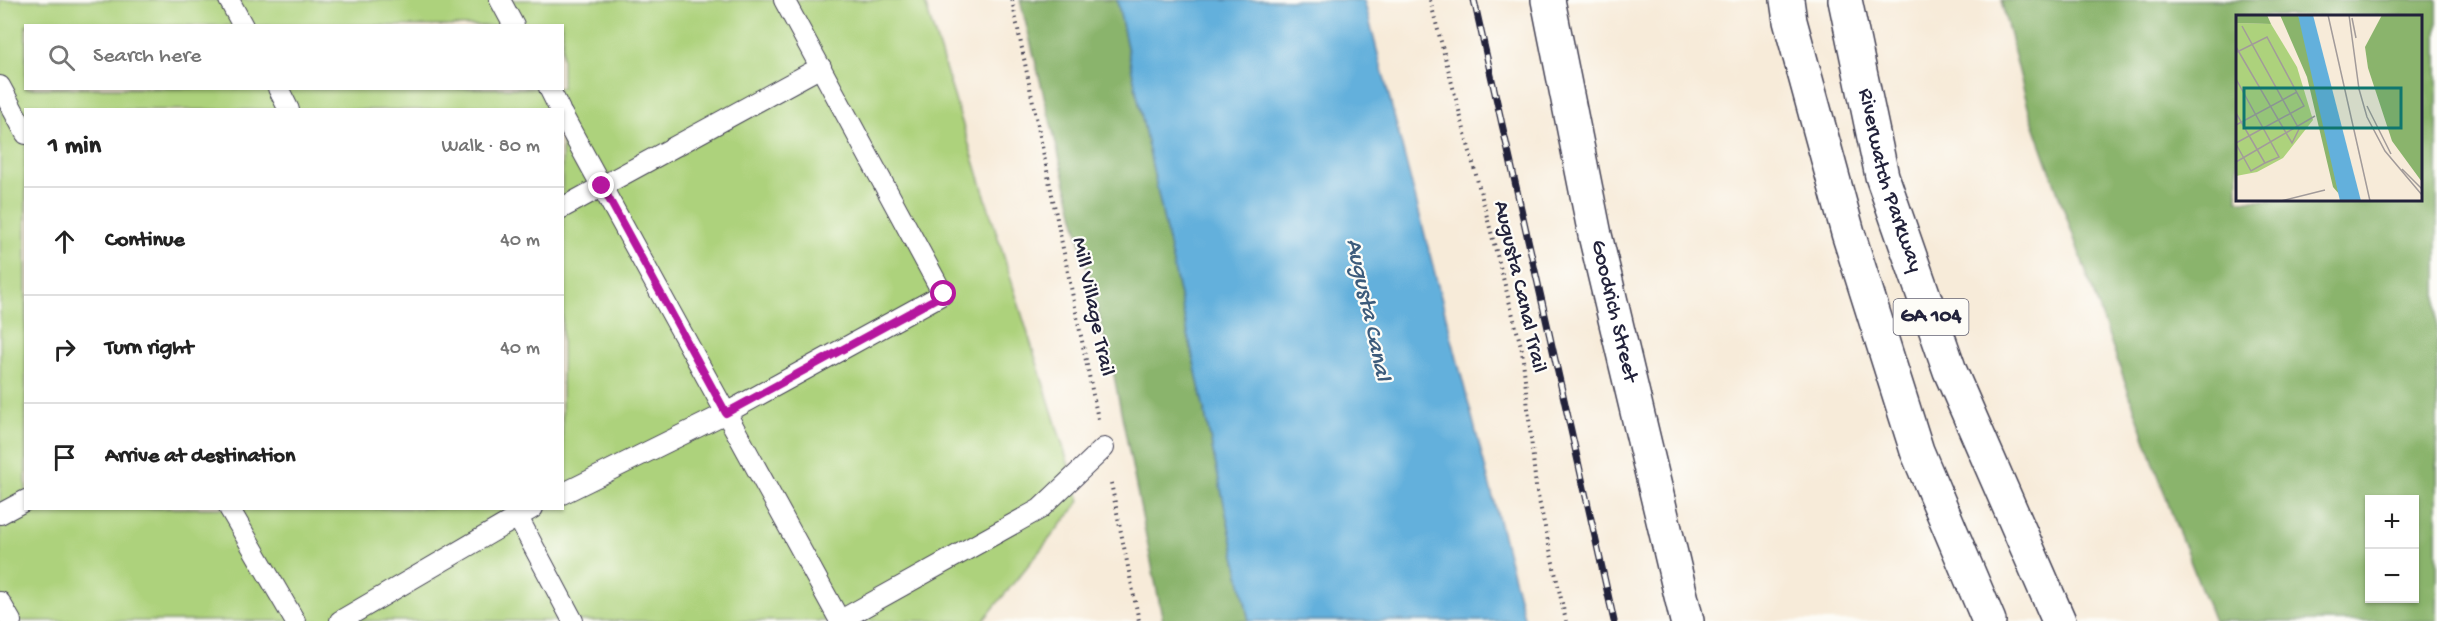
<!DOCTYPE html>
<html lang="en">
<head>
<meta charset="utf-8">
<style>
	:root { --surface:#fff; --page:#f2f2f2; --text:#222; --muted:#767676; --line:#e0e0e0 }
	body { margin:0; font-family:"Gochi Hand",sans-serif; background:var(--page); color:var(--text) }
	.controls { position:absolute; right:18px; bottom:18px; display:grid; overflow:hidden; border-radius:0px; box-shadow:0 2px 4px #0004 }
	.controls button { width:54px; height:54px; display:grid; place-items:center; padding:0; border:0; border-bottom:2px solid var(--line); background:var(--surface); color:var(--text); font:30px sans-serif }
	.stop { position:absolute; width:18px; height:18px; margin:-14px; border:4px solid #b5179e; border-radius:50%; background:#fff }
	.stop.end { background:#b5179e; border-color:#fff; box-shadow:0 2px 6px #0008 }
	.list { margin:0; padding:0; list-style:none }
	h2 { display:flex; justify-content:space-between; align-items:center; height:78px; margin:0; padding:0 24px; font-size:26px }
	h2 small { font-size:20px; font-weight:400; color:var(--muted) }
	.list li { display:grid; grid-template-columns:39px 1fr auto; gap:18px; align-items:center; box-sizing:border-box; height:108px; padding:0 24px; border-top:2px solid var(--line) }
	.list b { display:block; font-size:22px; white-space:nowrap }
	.list em { font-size:20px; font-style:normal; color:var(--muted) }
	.icon { flex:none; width:33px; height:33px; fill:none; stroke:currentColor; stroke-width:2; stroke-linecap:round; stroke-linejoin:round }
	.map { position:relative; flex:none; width:2437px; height:621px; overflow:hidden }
	.search { position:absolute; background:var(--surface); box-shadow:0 2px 4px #0004; left:24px; top:24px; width:540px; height:66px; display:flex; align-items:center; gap:15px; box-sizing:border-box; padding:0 21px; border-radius:0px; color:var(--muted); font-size:22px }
	.panel { position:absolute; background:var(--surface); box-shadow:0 2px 4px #0004; left:24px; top:108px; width:540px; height:402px; border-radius:0px }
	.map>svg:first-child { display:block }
	.green { fill:#add27c; stroke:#687a5c; stroke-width:1.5; fill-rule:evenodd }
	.forest { fill:#8ab46c; stroke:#566b54; stroke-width:1.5; fill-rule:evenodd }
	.water { fill:#63b0dc; stroke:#42698c; stroke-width:1.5 }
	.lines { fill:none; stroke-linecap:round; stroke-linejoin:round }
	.service-casing { stroke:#424053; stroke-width:22 }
	.minor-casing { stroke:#424053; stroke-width:36 }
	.primary-casing { stroke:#424053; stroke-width:36 }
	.path { stroke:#424053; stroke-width:4; stroke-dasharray:1.5 4.5; stroke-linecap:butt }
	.service { stroke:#fff; stroke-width:20 }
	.minor { stroke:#fff; stroke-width:33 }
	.primary { stroke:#fff; stroke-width:33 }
	.rail-casing { stroke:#22223b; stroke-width:7 }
	.rail { stroke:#fdfcf7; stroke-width:4.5; stroke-dasharray:14; stroke-linecap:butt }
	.route { stroke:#b5179e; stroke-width:8 }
	.labels { text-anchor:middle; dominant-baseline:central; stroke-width:4.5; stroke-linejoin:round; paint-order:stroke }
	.shield { fill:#fdfcf7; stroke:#646373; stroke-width:1.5 }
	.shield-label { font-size:21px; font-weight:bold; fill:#22223b }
	.street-label { font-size:22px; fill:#22223b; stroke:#fdfcf7 }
	.water-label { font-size:24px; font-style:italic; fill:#3c5b7b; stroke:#fdfcf7 }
	.inset-road { fill:none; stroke:#a29b9a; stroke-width:1.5 }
	.view { fill:#0f766e; fill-opacity:0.15; stroke:#0f766e; stroke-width:3 }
	.inset-edge { fill:none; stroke:#22223b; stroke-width:3 }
</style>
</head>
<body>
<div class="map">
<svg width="2437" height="621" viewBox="0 0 2437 621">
	<rect width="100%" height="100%" fill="#fdfcf7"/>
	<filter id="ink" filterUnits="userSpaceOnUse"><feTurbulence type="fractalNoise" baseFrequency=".0167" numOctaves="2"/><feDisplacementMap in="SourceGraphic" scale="12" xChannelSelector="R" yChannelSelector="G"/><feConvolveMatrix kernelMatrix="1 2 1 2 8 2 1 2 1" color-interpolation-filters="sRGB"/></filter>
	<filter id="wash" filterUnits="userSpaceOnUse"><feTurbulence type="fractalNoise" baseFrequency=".008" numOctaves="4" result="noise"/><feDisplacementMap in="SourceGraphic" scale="24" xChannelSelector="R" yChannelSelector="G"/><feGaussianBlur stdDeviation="1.35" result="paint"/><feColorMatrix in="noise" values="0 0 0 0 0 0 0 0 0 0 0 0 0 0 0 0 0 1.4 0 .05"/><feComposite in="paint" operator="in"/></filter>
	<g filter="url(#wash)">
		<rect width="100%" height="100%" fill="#f7ebd9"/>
		<!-- green -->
		<path class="green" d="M 0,0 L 924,0 L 1080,501 L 983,621 L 0,621 ZM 26,26 L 562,26 L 562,88 L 26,88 ZM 26,110 L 562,110 L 562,508 L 26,508 Z"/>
		<!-- forest -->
		<g class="forest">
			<path d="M 1020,0 L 1117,0 L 1249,621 L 1163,621 L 1114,376 Z"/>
			<path d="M 2001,0 L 2437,0 L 2437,621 L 2214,621 L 2174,520 L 2029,111 ZM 2238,16 L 2420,16 L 2420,200 L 2238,200 ZM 2370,500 L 2414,500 L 2414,598 L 2370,598 Z"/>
		</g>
		<!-- water -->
		<path class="water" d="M 1117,0 L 1364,0 L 1525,621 L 1249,621 Z"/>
	</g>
	<g filter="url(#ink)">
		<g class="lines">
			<defs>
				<g id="service">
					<path d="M 229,0 L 243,26"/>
					<path d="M 500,0 L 514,26"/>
					<path d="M 0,86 L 26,134"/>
					<path d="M 278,88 L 289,110"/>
					<path d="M 549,88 L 560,110"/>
					<path d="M 562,114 L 840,621"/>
					<path d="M 562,208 L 821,67"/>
					<path d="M 562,494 L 726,413 L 943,294 L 784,0"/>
					<path d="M 229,508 L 295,621"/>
					<path d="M 513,508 L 573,621"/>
					<path d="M 0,514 L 26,500"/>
					<path d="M 0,602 L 11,621"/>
					<path d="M 340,621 L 533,508"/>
					<path d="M 839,621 L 1040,509 L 1104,448"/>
				</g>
				<g id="minor">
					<path id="s1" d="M 1548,0 L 1595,235 L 1687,621"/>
				</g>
				<g id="primary">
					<path d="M 1787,0 L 1790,21 L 1848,233 L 1917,451 L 1989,621"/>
					<path id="s2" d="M 1845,0 L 1882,176 L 1950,371 L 2059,621"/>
				</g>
			</defs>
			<!-- service casing -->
			<use href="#service" class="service-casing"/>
			<!-- minor casing -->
			<use href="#minor" class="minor-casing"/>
			<!-- primary casing -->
			<use href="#primary" class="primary-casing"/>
			<!-- path -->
			<g class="path">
				<path d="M 1012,0 L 1098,419"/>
				<path d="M 1430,0 L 1522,350 L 1536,487 L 1566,621"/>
				<path d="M 1111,483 L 1139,621"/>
			</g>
			<!-- service -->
			<use href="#service" class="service"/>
			<!-- minor -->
			<use href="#minor" class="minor"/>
			<!-- primary -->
			<use href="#primary" class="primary"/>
			<defs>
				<path id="rail" d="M 1474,0 L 1614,621"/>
			</defs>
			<!-- rail casing -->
			<use href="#rail" class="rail-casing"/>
			<!-- rail -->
			<use href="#rail" class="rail"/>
		</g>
	</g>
	<g class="lines" filter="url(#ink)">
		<!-- route -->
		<path class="route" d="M 602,186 L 726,413 L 944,294"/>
	</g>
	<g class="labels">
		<!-- shield labels -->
		<rect class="shield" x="1893.5" y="299" width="75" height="36" rx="4.5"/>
		<g class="shield-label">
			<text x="1931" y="317">GA 104</text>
		</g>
		<!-- street labels -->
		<g class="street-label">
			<text stroke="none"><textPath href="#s2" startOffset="186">Riverwatch Parkway</textPath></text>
			<text transform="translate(1519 287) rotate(77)">Augusta Canal Trail</text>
			<text transform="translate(1092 307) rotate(78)">Mill Village Trail</text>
			<text stroke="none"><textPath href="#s1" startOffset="318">Goodrich Street</textPath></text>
		</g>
		<!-- water labels -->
		<g class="water-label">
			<text transform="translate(1367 310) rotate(78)">Augusta Canal</text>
		</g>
	</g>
	<!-- overview -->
	<g transform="translate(2236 15)">
		<rect width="186" height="186" fill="#f7ebd9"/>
		<path d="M 0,8 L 35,9 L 61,52 L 77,105 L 47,143 L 21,157 L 0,161 Z" fill="#add27c"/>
		<path d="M 0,0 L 31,0 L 35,9 L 0,8 ZM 44,0 L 62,0 L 66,10 L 103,179 L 97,172 L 71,62 ZM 146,0 L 186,0 L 186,167 L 156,126 L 132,53 L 129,32 Z" fill="#8ab46c"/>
		<path d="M 62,0 L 77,0 L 125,186 L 104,186 Z" fill="#63b0dc"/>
		<path class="inset-road" d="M 92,0 L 134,186M 113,0 L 123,74 L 131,102 L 149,136 L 186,180M 116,3 L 120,23M 0,32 L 56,128 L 63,114 L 6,11M 0,64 L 43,142 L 29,148M 131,91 L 155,139M 0,98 L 29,148 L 15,156 L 0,129M 0,110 L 61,77M 0,128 L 68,91 L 31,22 L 1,37M 0,147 L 79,101M 166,154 L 186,174M 45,186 L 89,175"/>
		<path class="view" d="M 8,73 L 165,73 L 165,113 L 8,113 Z"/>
		<rect width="186" height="186" class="inset-edge"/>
	</g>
</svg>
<div class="controls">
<button>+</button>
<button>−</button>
</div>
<div class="stop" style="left:944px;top:294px"></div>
<div class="stop end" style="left:602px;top:186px"></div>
<div class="search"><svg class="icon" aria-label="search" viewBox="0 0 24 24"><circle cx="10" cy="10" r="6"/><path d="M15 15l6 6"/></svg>Search here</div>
<section class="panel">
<h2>1 min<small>Walk · 80 m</small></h2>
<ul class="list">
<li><svg class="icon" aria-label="ahead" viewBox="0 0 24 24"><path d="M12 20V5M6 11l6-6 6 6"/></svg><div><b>Continue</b></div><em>40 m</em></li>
<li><svg class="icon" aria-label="right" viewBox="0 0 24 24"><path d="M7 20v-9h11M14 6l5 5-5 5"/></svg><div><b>Turn right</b></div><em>40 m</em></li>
<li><svg class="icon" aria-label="arrive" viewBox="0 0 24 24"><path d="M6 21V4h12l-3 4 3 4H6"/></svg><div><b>Arrive at destination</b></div></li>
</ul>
</section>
</div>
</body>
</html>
